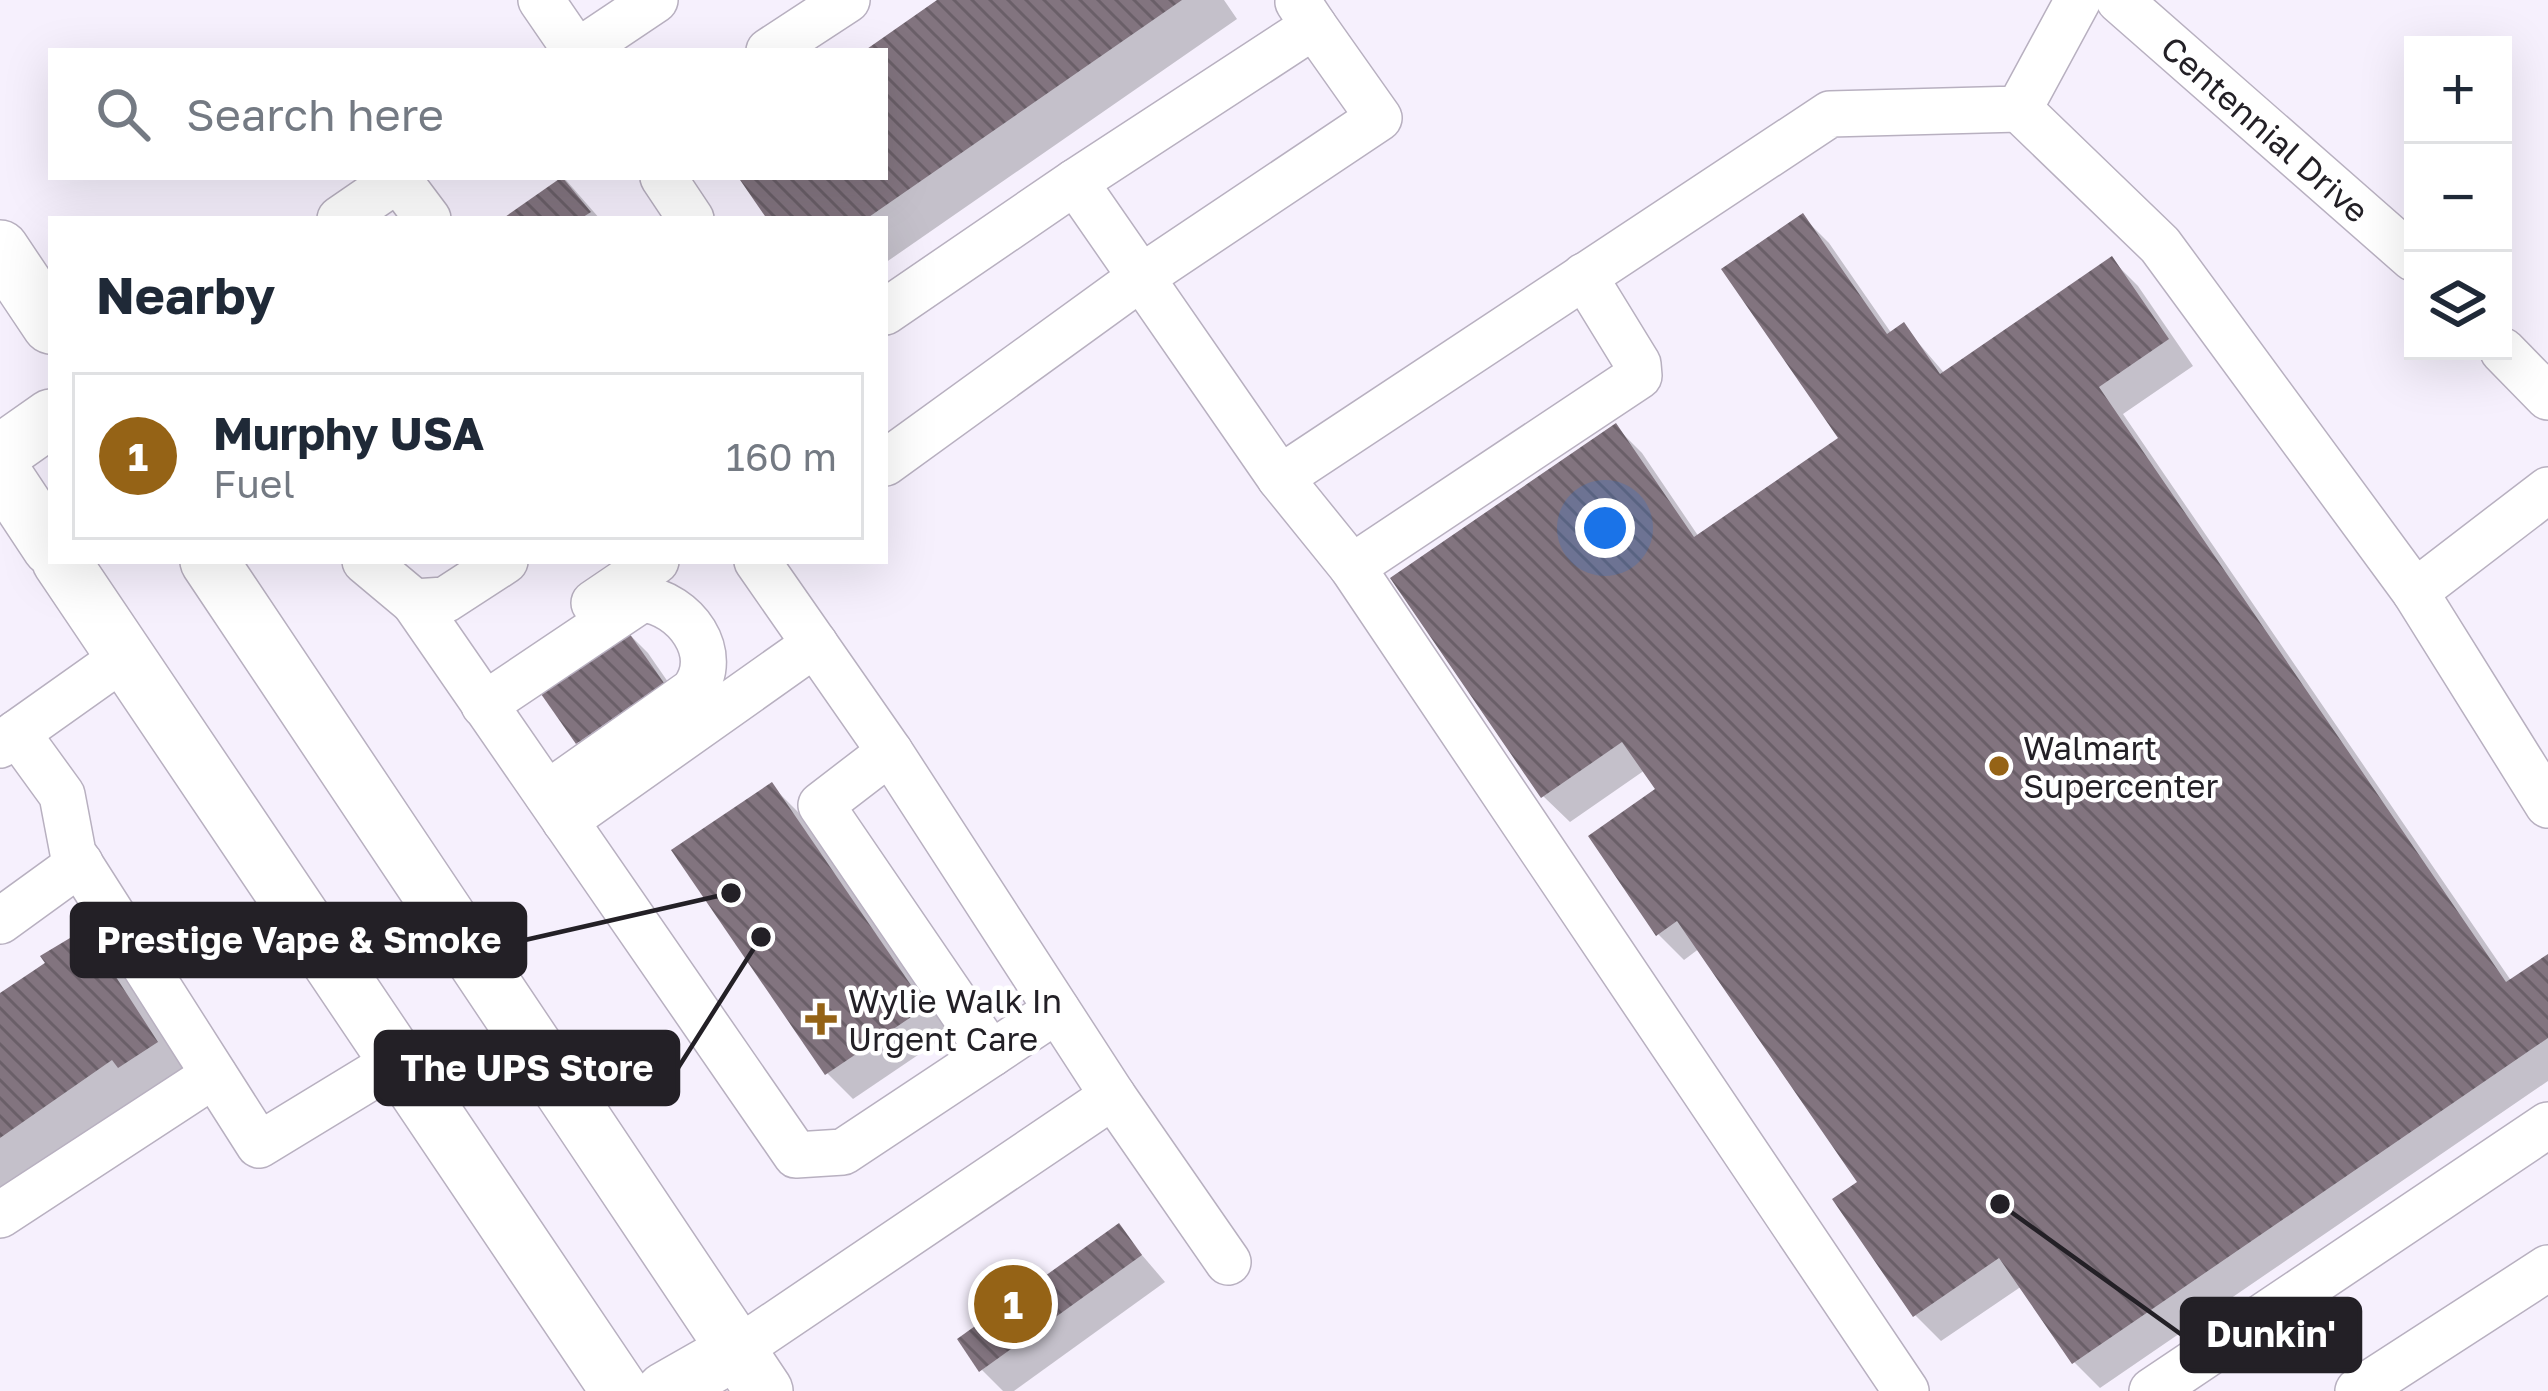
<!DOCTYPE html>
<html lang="en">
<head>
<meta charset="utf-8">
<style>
	:root { --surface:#fff; --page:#f2f2f3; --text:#1f2937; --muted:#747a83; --line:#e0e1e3; --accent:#956316 }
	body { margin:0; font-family:"Golos Text",sans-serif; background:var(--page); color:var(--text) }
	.controls { position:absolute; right:36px; top:36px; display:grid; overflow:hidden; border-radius:0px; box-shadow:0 12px 48px #0002 }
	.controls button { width:108px; height:108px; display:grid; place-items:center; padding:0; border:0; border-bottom:3px solid var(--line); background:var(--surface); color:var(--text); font:60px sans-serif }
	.you { position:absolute; left:1605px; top:528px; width:42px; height:42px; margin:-30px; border:9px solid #fff; border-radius:50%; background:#1a73e8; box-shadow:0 0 0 18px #1a73e833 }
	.badge { display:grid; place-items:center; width:78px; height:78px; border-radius:50%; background:var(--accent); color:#fff; font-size:39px; font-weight:700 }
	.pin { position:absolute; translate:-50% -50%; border:6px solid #fff; box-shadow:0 3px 12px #0006 }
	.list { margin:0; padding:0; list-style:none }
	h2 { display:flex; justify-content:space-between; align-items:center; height:156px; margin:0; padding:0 48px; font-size:51px }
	h2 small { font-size:39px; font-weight:400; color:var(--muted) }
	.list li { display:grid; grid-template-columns:78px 1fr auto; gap:36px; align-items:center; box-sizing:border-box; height:168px; margin:0 24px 24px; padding:0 24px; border:3px solid var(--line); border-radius:0px }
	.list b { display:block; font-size:45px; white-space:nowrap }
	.list p { margin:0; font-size:39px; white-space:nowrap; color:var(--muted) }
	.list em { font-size:39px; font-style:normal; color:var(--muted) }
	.icon { flex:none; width:66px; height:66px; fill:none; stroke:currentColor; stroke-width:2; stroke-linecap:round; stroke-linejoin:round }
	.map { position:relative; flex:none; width:2548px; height:1391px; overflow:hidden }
	.search { position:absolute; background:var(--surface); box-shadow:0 12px 48px #0002; left:48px; top:48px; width:840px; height:132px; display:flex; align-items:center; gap:30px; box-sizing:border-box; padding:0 42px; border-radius:0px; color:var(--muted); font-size:45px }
	.panel { position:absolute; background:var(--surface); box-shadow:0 12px 48px #0002; left:48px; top:216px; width:840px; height:348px; border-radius:0px }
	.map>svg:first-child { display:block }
	.shadow { fill:#0003 }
	.building { fill:url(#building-back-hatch) }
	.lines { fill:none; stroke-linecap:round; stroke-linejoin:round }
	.minor-casing { stroke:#b8b0c0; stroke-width:48 }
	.major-casing { stroke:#b8b0c0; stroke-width:60 }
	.minor { stroke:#fff; stroke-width:45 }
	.major { stroke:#fff; stroke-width:57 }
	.poi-dot { fill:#956316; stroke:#fff; stroke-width:4.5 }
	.labels { text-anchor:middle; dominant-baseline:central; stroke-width:9; stroke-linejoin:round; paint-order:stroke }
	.street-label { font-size:33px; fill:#232026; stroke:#fff }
	.poi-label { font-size:33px; fill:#232026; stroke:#fff; text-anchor:start }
	.leader { fill:none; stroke:#232026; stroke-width:4.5 }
	.callout-dot { fill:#232026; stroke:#fff; stroke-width:4.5 }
	.callout { fill:#232026; stroke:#232026; stroke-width:4.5 }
	.callout-label { font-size:36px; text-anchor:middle; font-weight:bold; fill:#fff }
</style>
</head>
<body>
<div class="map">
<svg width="2548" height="1391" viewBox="0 0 2548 1391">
	<defs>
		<pattern id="building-back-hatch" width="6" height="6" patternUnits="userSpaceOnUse" patternTransform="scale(3)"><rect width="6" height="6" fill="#82747f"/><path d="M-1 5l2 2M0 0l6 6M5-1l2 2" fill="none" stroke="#6a5f68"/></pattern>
	</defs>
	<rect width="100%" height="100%" fill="#f6f0fd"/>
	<!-- shadow -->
	<g class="shadow">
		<path d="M 943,0 L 1224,0 L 1237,19 L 885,263 L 885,219 L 771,219 L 742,177 L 885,177 L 885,51 L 869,51 Z"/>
		<path d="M 565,179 L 600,219 L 507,219 Z"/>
		<path d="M 1803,217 L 1829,243 L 1892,334 L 1904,326 L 1945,374 L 2112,260 L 2138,286 L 2193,366 L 2123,414 L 2512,982 L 2548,957 L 2548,1081 L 2100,1388 L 2074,1362 L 2022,1286 L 1941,1341 L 1915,1315 L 1861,1183 L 1700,948 L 1684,960 L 1658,934 L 1659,790 L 1645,770 L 1570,822 L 1543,796 L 1616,427 L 1642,453 L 1699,537 L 1842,439 Z"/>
		<path d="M 622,627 L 648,653 L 688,711 L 605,768 L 579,742 L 538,685 Z"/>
		<path d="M 772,786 L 798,812 L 949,1034 L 853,1099 L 827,1073 Z"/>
		<path d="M 84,933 L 118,967 L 190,1077 L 0,1196 L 0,997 Z"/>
		<path d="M 1118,1227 L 1165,1282 L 1014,1391 L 1003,1391 L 982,1370 Z"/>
	</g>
	<!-- building -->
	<g class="building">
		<path d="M 937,0 L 1182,0 L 866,219 L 767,219 L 738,177 L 885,177 L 885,51 L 864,51 Z"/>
		<path d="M 562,177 L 591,212 L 580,219 L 502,219 Z"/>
		<path d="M 1803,213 L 1887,334 L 1904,322 L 1940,374 L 2112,256 L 2169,339 L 2099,387 L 2506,982 L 2548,954 L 2548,1038 L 2072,1364 L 1999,1258 L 1913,1317 L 1832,1199 L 1857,1182 L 1677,921 L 1656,936 L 1588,836 L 1655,789 L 1622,742 L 1541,798 L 1390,578 L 1616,423 L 1694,537 L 1838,438 L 1721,269 Z"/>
		<path d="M 622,623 L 664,683 L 576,744 L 534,684 Z"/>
		<path d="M 772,782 L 926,1007 L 825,1075 L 671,850 Z"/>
		<path d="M 85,929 L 158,1042 L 118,1068 L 112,1060 L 0,1138 L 0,993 L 45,963 L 40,956 Z"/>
		<path d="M 1119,1223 L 1142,1255 L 979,1372 L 957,1339 Z"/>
	</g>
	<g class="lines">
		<defs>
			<g id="minor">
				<path d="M 541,0 L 576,51"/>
				<path id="s1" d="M 2119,0 L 2413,258"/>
				<path d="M 579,51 L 655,0"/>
				<path d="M 769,51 L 847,0"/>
				<path d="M 2019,109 L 2160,245 L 2415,592"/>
				<path d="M 663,177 L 691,219"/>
				<path d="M 398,179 L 428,219"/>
				<path d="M 340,219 L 401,177"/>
				<path d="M 885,312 L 1075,182"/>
				<path d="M 2503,351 L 2548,397"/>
				<path d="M 885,463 L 1143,276 L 1379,118 L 1314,26"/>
				<path d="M 1280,478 L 1075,182 L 1314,26 L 1298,2"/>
				<path d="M 2548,490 L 2415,592 L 2548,805"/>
				<path d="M 365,561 L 414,602 L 445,600 L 505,561"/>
				<path d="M 1352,567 L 1639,376 L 1638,364 L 1584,276"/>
				<path d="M 414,602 L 796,1155 L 843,1152 L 1057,1010"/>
				<path d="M 594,603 L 656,561"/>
				<path d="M 484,705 L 642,599 C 685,603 722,654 693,691 L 547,794"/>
				<path d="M 17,733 L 62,795 L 73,853 L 259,1145 L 397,1061"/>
				<path d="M 0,745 L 124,657"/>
				<path d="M 890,752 L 821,805 L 991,1054"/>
				<path d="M 565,821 L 815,644"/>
				<path d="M 0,921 L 80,863"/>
				<path d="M 1113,1096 L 1228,1262"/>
				<path d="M 0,1215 L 214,1075"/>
				<path d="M 737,1350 L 1113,1096 L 890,752 L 757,561"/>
				<path d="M 1906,1391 L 1352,567 L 1280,478 L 1830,114 L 2019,109 L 2078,0"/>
				<path d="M 2152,1391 L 2548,1125"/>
				<path d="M 2358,1391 L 2548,1268"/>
			</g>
			<g id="major">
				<path d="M 0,249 L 51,325"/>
				<path d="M 0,454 L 51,418"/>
				<path d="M 0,470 L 51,547"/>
				<path d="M 61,561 L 620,1391"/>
				<path d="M 209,561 L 764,1391"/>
				<path d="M 665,1391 L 737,1350"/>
			</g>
		</defs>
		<!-- minor casing -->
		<use href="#minor" class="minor-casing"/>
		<!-- major casing -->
		<use href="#major" class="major-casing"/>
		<!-- minor -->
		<use href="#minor" class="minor"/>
		<!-- major -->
		<use href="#major" class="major"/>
	</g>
	<!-- markers -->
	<g class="poi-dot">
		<circle cx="1999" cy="766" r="12"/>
		<path d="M815 1001h12v12h12v12h-12v12h-12v-12h-12v-12h12z"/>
	</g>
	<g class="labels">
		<!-- street labels -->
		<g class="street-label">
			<text stroke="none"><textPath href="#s1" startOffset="195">Centennial Drive</textPath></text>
		</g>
		<!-- poi labels -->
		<g class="poi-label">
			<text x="2023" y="747">Walmart<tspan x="2023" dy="38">Supercenter</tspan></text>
			<text x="848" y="1000">Wylie Walk In<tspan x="848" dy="38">Urgent Care</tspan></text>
		</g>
	</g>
	<!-- callouts -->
	<path class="leader" d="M731 893L525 940M761 937L678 1068M2000 1204L2182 1335"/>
	<g class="callout-dot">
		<circle cx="731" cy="893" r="12"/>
		<circle cx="761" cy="937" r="12"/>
		<circle cx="2000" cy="1204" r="12"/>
	</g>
	<g class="callout">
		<rect x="72" y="904" width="453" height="72" rx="12"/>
		<rect x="376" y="1032" width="302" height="72" rx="12"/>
		<rect x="2182" y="1299" width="178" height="72" rx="12"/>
	</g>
	<g class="callout-label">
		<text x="299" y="953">Prestige Vape &amp; Smoke</text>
		<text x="527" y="1081">The UPS Store</text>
		<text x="2271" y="1347">Dunkin'</text>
	</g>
</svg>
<div class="controls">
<button>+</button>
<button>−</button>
<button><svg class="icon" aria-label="layers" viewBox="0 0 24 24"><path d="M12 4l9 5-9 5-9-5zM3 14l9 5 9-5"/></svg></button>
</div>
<div class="you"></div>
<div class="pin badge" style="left:1013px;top:1304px">1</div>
<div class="search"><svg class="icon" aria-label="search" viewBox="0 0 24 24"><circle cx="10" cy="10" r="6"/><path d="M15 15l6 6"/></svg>Search here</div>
<section class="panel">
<h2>Nearby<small></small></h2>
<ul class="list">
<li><span class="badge">1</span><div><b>Murphy USA</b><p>Fuel</p></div><em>160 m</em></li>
</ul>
</section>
</div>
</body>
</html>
